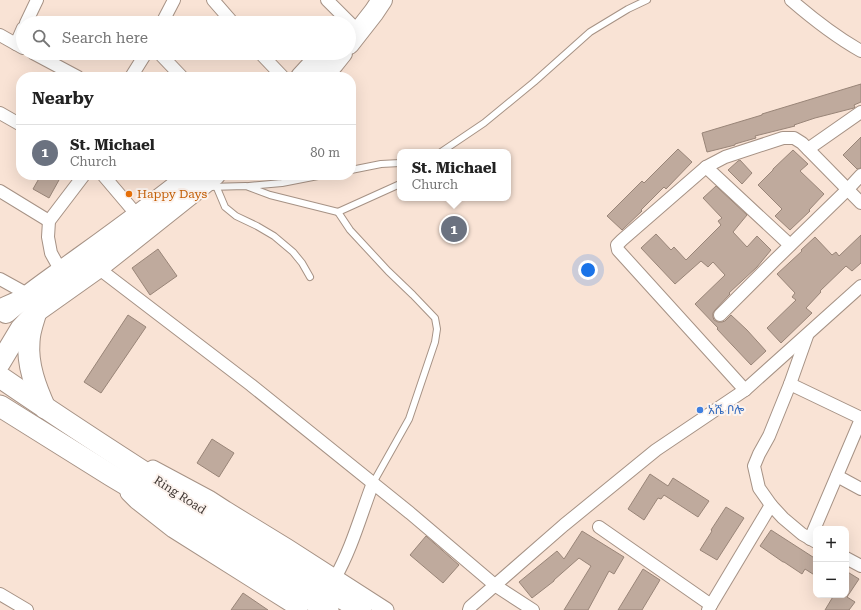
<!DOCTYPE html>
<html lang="en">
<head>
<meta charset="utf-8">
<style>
	:root { --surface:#fff; --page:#f6f6f6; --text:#222; --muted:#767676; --line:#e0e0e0; --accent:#935ad1 }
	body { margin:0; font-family:"Roboto Serif","Noto Sans Ethiopic",serif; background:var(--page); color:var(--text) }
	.controls { position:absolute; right:12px; bottom:12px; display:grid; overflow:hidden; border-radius:8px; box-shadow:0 4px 16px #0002 }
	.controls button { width:36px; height:36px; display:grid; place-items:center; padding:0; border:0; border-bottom:1px solid var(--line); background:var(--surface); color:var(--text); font:20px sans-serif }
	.you { position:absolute; left:588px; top:270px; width:14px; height:14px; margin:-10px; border:3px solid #fff; border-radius:50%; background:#1a73e8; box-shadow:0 0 0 6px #1a73e833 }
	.badge { display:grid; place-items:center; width:26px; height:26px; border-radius:50%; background:var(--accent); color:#fff; font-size:13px; font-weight:700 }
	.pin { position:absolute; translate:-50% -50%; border:2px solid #fff; box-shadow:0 1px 4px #0006 }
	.popup { position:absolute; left:397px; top:149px; width:114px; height:52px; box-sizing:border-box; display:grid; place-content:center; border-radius:8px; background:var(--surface); filter:drop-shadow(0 1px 3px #0005); font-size:13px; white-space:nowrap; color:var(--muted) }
	.popup b { font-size:15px; color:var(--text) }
	.popup::after { content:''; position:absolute; left:50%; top:100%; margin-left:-8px; border:8px solid transparent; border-top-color:var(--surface) }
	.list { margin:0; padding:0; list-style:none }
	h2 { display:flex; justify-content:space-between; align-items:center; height:52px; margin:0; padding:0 16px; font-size:17px }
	h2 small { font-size:13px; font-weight:400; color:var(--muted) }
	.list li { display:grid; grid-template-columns:26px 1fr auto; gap:12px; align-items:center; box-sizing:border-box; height:56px; padding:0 16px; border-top:1px solid var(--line) }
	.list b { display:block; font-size:15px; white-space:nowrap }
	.list p { margin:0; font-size:13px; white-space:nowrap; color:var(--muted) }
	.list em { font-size:13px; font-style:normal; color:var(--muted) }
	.icon { flex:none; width:22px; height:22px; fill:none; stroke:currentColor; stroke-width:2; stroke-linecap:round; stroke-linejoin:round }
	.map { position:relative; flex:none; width:861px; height:610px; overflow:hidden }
	.search { position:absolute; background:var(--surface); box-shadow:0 4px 16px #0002; left:16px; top:16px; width:340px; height:44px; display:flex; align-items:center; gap:10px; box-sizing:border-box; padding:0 14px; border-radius:22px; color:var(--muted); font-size:15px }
	.panel { position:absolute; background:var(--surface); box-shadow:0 4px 16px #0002; left:16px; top:72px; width:340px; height:108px; border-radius:16px }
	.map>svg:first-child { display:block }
	.building { fill:#bfaa9d; stroke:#998578 }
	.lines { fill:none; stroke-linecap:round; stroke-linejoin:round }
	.service-casing { stroke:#a69285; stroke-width:8 }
	.minor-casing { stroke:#a69285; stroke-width:14 }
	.tertiary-casing { stroke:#a69285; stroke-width:17 }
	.primary-casing { stroke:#a69285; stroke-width:22 }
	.trunk-casing { stroke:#a69285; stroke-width:23 }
	.service { stroke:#fff; stroke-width:6 }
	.minor { stroke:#fff; stroke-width:12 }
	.tertiary { stroke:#fff; stroke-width:15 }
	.primary { stroke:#fff; stroke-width:20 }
	.trunk { stroke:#fff; stroke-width:21 }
	.food-dot { fill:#e8710a; stroke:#fcf3ee; stroke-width:1.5 }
	.shop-dot { fill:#3f7fe0; stroke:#fcf3ee; stroke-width:1.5 }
	.labels { text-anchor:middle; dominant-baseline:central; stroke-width:4; stroke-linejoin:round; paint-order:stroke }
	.food-label { font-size:12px; fill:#c56008; stroke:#fcf3ee; text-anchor:start }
	.shop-label { font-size:12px; fill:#366cbe; stroke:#fcf3ee; text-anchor:start }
	.street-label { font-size:12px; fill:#413833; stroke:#fcf3ee }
</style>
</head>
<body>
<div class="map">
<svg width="861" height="610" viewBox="0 0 861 610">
	<rect width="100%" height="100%" fill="#f9e3d5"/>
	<!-- building -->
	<g class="building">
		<path d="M 861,84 L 861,102 L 854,105 L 855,107 L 854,108 L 815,118 L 794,125 L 795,126 L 755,136 L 756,138 L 735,144 L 735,145 L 707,152 L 702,133 L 762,115 L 762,114 Z"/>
		<path d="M 861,137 L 861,168 L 857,169 L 843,155 Z"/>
		<path d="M 678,149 L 692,162 L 666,189 L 664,187 L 641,210 L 642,211 L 622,230 L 607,216 L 642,181 L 644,183 Z"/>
		<path d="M 793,150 L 808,164 L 800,171 L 824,194 L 809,210 L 810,211 L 790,230 L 775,216 L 782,209 L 758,185 L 773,170 L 773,169 Z"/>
		<path d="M 740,160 L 752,173 L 742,184 L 728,170 L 738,161 Z"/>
		<path d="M 41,175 L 48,175 L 59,180 L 49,198 L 33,189 Z"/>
		<path d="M 716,186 L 747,215 L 733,232 L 747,247 L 757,236 L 771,250 L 757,267 L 729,293 L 730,294 L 715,310 L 713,313 L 713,317 L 714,320 L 718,322 L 722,322 L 725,321 L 731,315 L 747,330 L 766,351 L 751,365 L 717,329 L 718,328 L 695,304 L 725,275 L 713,262 L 708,267 L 701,261 L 675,284 L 641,248 L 656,234 L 671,250 L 674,247 L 686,260 L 721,225 L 718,221 L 722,218 L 703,198 Z"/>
		<path d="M 861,235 L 861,263 L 852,271 L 846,266 L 820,291 L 821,292 L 806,308 L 812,313 L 781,343 L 767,328 L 796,300 L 792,297 L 795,293 L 777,274 L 802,251 L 801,250 L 815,237 L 832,255 L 836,252 L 839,256 Z"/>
		<path d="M 158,249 L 177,276 L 150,295 L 132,268 Z"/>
		<path d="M 128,315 L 146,327 L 101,393 L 84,382 Z"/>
		<path d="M 212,439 L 234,453 L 219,477 L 197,463 Z"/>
		<path d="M 650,474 L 668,486 L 673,478 L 709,501 L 698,517 L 664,495 L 661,499 L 658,498 L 644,520 L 628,509 Z"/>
		<path d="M 726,507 L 744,518 L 717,560 L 700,550 L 712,531 L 711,530 Z"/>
		<path d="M 771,530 L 816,559 L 816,576 L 805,569 L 802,574 L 784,562 L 783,562 L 760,546 Z"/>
		<path d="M 582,531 L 624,557 L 614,574 L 609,571 L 588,610 L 564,610 L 591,566 L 579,558 L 554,580 L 554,581 L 532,598 L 519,582 L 557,551 L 564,559 Z"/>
		<path d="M 426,536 L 459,565 L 443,583 L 410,555 Z"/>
		<path d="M 643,569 L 660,580 L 642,610 L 618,610 Z"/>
		<path d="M 846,571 L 859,579 L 847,597 L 855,602 L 849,610 L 825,610 L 834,595 L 846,595 Z"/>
		<path d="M 243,593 L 268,610 L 231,610 Z"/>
	</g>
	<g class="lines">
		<defs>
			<g id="service">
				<path d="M 441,152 L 484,123 L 534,82 L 590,32 L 628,9 L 647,0"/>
				<path d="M 351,170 L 381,164 L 400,163"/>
				<path d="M 249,186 L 282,183 L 323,175"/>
				<path d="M 208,187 L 246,186 L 270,195 L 338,212 L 350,230 L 388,271 L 413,295 L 435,318 L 437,329 L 435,342 L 409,419 L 373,483"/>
				<path d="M 217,188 L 225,207 L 236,216 L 257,226 L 274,236 L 293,252 L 302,263 L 310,277"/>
				<path d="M 338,212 L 400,184"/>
			</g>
			<g id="minor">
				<path d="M 213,0 L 233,23"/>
				<path d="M 327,0 L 351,24"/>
				<path d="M 791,0 C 813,19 836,37 861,51"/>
				<path d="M 26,23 L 37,0"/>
				<path d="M 162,23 L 174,0"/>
				<path d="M 0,35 L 23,48"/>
				<path d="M 16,44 L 23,28"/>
				<path d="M 33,53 L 78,77"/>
				<path d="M 159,53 L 182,77"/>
				<path d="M 260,53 L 283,77"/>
				<path d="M 131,77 L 146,53"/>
				<path d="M 0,113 L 21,125"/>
				<path d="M 808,149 L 861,112"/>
				<path d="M 706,167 L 790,245"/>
				<path d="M 103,175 L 137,215"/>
				<path d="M 0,191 L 49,221"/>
				<path d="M 98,268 L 251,385 L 410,513 L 496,586 L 533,610"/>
				<path d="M 61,271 L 51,253 L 48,237 L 49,221 L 84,175"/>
				<path d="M 0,279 L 29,295"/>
				<path d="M 720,315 L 775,260 L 848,189 L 861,175"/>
				<path d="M 807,336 L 790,384 L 769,436 L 759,454 L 754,466 L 759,488 L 771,505 L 783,518 L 802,534 L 816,542"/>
				<path d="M 790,384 L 861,418"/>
				<path d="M 745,390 L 618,250 L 617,245 L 622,240 L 706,167 L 725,157 L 783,138 L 794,138 L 802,143 L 861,203"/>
				<path d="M 837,476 L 861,489"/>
				<path d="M 599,527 L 711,605"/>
				<path d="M 810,539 L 861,419"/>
				<path d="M 846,558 L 861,566"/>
				<path d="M 335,578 C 352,548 361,514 373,483"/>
				<path d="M 0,594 L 27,610"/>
				<path d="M 469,610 L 470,607 L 564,525 L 656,450 L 745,390 L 861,286"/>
				<path d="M 708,610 L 771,505"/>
			</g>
			<g id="tertiary">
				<path d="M 153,468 L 209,498 L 226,509 L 288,547 L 386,610"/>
				<path d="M 128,493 L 136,501 L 173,530 L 300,610"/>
			</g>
			<g id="primary">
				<path d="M 349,44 L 374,12 L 382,0"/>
				<path d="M 301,77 L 323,53"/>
				<path d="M 322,77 L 334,63 L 342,53"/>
				<path d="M 6,313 C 30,292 56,275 82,256 C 118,230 155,203 190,175"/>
				<path d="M 0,363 L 21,328 L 36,312 L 98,268 L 215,175"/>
			</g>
			<g id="trunk">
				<path d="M 0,310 L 18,302"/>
				<path d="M 36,312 C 33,322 29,332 29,342 C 27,365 36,388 45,408"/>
				<path d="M 0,377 C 118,458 240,533 361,610"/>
				<path d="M 0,406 L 112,476 L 179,516 L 328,610"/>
			</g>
		</defs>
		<!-- service casing -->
		<use href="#service" class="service-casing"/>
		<!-- minor casing -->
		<use href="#minor" class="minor-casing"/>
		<!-- tertiary casing -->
		<use href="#tertiary" class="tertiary-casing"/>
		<!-- primary casing -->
		<use href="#primary" class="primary-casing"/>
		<!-- trunk casing -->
		<use href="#trunk" class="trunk-casing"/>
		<!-- service -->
		<use href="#service" class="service"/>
		<!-- minor -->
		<use href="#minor" class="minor"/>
		<!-- tertiary -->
		<use href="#tertiary" class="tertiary"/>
		<!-- primary -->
		<use href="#primary" class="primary"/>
		<!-- trunk -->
		<use href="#trunk" class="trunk"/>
	</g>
	<!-- markers -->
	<circle class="food-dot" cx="129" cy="194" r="4"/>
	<circle class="shop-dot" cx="700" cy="410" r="4"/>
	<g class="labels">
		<!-- food labels -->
		<g class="food-label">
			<text x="137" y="194">Happy Days</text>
		</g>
		<!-- shop labels -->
		<g class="shop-label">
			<text x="708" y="410">አሼ ቦሎ</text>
		</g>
		<!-- street labels -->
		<g class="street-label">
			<text transform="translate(180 495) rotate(33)">Ring Road</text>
		</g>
	</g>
</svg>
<div class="controls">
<button>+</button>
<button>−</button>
</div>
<div class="you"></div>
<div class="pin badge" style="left:454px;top:229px;background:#6b7280">1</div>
<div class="popup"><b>St. Michael</b>Church</div>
<div class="search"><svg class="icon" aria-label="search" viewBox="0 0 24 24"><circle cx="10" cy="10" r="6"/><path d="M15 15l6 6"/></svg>Search here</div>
<section class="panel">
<h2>Nearby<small></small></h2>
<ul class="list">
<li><span class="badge" style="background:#6b7280">1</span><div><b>St. Michael</b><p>Church</p></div><em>80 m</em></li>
</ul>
</section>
</div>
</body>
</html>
